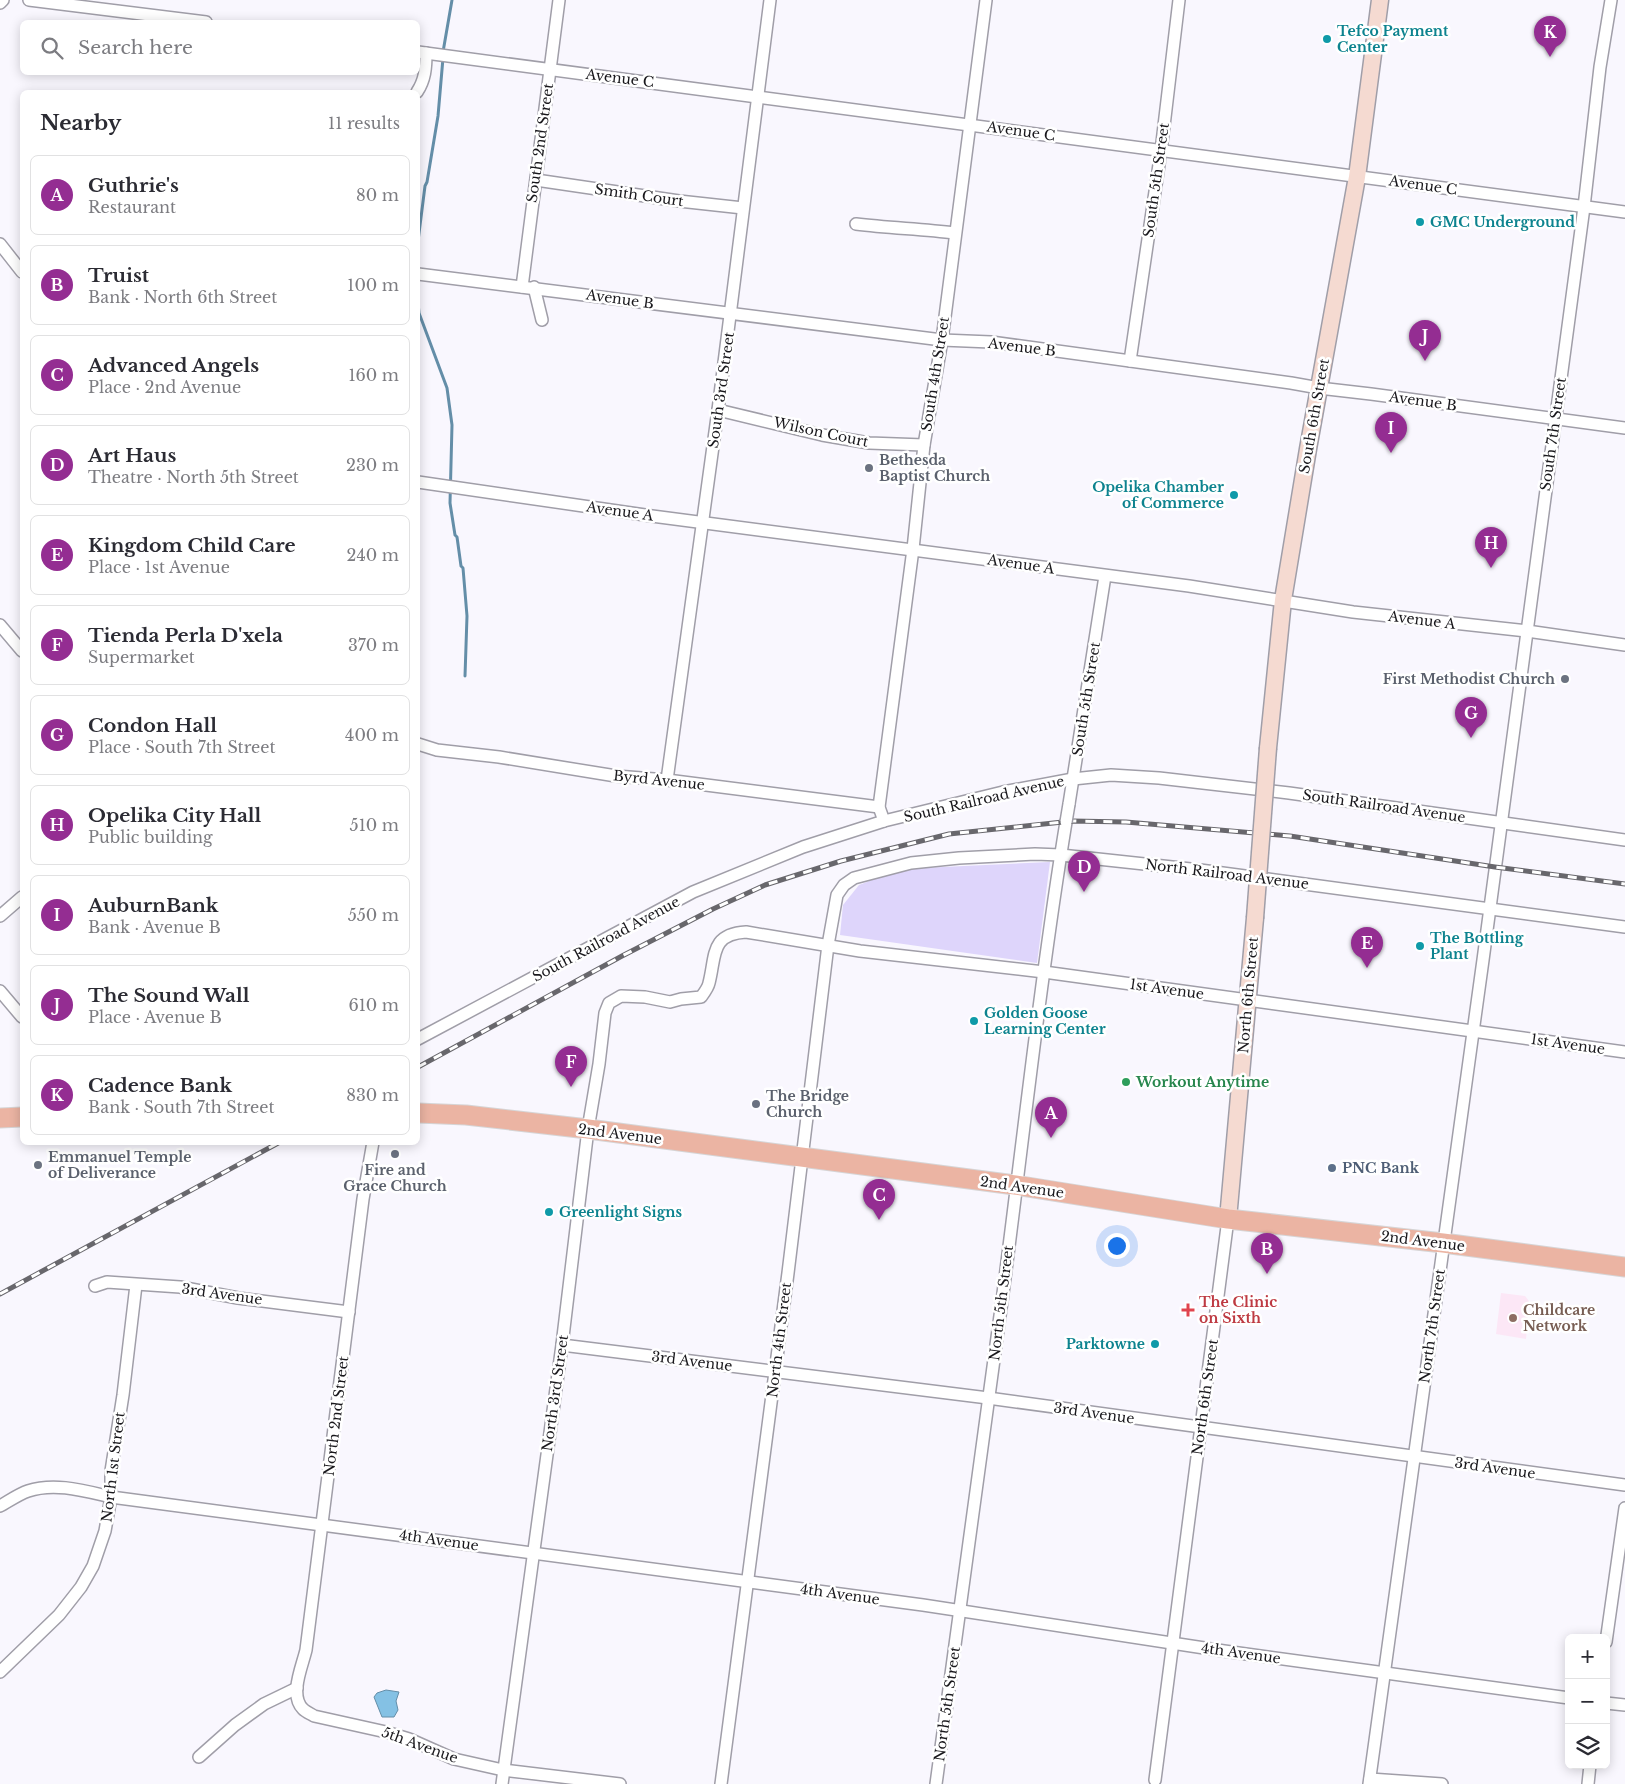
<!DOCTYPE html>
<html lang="en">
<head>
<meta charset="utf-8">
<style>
	:root { --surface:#fff; --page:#f2f2f3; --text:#2b2b33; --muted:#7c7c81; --line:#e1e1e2; --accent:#942d92 }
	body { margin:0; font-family:"Libre Baskerville",serif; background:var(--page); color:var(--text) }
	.controls { position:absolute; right:15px; bottom:15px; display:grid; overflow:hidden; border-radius:8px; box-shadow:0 2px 12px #0003 }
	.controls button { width:45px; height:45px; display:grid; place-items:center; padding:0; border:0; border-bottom:1px solid var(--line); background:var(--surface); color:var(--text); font:25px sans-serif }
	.you { position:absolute; left:1116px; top:1245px; width:18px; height:18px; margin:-12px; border:4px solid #fff; border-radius:50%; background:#1a73e8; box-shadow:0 0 0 8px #1a73e833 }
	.badge { display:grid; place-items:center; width:32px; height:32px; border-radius:50%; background:var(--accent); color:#fff; font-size:16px; font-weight:700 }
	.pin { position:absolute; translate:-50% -41px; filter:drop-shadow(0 1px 2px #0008) }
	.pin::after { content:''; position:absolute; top:26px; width:18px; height:15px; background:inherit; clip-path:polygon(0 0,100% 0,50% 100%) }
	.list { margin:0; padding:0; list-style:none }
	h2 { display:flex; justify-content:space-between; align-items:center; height:65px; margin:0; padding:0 20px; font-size:21px }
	h2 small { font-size:16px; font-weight:400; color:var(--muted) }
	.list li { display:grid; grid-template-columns:32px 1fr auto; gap:15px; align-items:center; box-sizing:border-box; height:80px; margin:0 10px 10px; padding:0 10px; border:1px solid var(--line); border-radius:8px }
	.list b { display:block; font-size:19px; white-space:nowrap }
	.list p { margin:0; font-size:16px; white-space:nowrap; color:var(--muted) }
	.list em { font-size:16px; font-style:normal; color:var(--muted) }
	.icon { flex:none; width:28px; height:28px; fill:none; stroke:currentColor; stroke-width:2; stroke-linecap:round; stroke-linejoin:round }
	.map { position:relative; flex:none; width:1625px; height:1784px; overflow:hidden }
	.search { position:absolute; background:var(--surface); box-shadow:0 2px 12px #0003; left:20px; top:20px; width:400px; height:55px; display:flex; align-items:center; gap:12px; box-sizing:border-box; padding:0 18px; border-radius:8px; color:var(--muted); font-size:19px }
	.panel { position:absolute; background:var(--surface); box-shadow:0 2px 12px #0003; left:20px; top:90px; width:400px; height:1055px; border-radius:8px }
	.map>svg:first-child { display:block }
	.education { fill:#fce7f6 }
	.green { fill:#ded5fb }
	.water { fill:#84c1e4; stroke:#648ea8 }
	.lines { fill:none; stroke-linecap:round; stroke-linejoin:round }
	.stream { stroke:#648ea8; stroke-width:3 }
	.street-casing { stroke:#a09ea8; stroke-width:14 }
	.secondary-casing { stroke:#a09ea8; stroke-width:19 }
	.primary-casing { stroke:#d6d5d6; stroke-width:21 }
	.street { stroke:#fff; stroke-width:11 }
	.secondary { stroke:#f5dad1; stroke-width:16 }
	.primary { stroke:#ebb4a3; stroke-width:19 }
	.rail-casing { stroke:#68676c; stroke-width:5 }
	.rail { stroke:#fff; stroke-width:3; stroke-dasharray:9; stroke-linecap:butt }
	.street-bridge-casing { stroke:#a09ea8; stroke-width:14; stroke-linecap:butt }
	.secondary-bridge-casing { stroke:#a09ea8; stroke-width:19; stroke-linecap:butt }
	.street-bridge { stroke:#fff; stroke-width:11 }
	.secondary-bridge { stroke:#f5dad1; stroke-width:16 }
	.culture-dot { fill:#0f9aa8; stroke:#fff; stroke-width:2 }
	.worship-dot { fill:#6b7280; stroke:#fff; stroke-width:2 }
	.leisure-dot { fill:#2e9e5b; stroke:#fff; stroke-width:2 }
	.service-dot { fill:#5c6f8a; stroke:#fff; stroke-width:2 }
	.health-dot { fill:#e0444e; stroke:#fff; stroke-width:2 }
	.education-dot { fill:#8d6e63; stroke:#fff; stroke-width:2 }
	.labels { text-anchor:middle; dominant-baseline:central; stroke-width:5; stroke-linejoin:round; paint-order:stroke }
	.culture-label { font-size:14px; font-weight:bold; fill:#0d838f; stroke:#fff; text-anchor:start }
	.street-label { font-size:14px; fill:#19181c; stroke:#fff }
	.worship-label { font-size:14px; font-weight:bold; fill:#5b616d; stroke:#fff; text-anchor:start }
	.leisure-label { font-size:14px; font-weight:bold; fill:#27864d; stroke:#fff; text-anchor:start }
	.service-label { font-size:14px; font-weight:bold; fill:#4e5e75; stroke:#fff; text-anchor:start }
	.health-label { font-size:14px; font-weight:bold; fill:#be3a42; stroke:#fff; text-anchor:start }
	.education-label { font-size:14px; font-weight:bold; fill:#785e54; stroke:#fff; text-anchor:start }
</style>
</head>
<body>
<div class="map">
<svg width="1625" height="1784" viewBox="0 0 1625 1784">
	<rect width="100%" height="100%" fill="#f9f7fe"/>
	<!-- education -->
	<path class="education" d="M 1501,1293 L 1525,1296 L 1529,1301 L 1526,1339 L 1496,1334 Z"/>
	<!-- green -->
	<path class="green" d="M 1050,862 L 1037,963 L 840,935 L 843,905 L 859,885 L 900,869 Z"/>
	<!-- water -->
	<path class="water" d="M 386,1690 L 399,1692 L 396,1701 L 398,1710 L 394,1717 L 382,1717 L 374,1697 L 377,1693 Z"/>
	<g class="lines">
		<!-- stream -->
		<g class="stream">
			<path d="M 443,52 L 452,0"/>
			<path d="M 418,241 L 425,186 L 427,182 L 438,116 L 443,58"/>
			<path d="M 418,303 L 419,313 L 447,388 L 452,425 L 450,503 L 455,535 L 457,537 L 461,566 L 463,568 L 467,616 L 465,676"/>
		</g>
		<defs>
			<g id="street">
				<path d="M 29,0 L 206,22"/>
				<path d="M 0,3 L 3,0"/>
				<path d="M 418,52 L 1625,212"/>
				<path d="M 417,92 C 425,80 426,68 426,53"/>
				<path d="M 536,180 L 679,201 L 743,208"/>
				<path d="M 856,224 C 889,228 922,229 955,233"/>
				<path d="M 0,244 L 22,272"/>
				<path d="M 418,274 L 942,340 L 991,342 L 1291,383 L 1319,388 L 1371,394 L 1625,428"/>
				<path d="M 522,287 L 559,0"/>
				<path d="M 534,287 L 542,320"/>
				<path d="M 1130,361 L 1161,151 L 1179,0"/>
				<path d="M 718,410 L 822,435 L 869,443 L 924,445"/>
				<path d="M 418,482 L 652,516 L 1189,586 L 1353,612 L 1527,631 L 1625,645"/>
				<path d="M 0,625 L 22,651"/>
				<path d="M 418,744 L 437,750 L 499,757 L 616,776 L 667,780 L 879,807"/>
				<path d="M 667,780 L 718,410 L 770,0"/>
				<path d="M 1069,804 L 1105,576"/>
				<path d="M 884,821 L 879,807 L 913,549 L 924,445 L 942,340 L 986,0"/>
				<path d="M 0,916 L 22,897"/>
				<path d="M 0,991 L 22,1017"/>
				<path d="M 418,1039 L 693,892 L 803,847 L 884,821 L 1003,792 L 1073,779 L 1111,775 L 1159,778 L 1289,793 L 1625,840"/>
				<path d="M 373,1142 L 363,1199 L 306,1650 C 302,1667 289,1695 303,1709 C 306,1712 311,1714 314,1716 L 386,1732 L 409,1739 L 454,1759 L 503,1770 L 620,1784"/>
				<path d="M 95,1286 L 107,1282 L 180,1287 L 238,1298 L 349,1312"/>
				<path d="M 562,1345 L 988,1398 L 1625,1485"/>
				<path d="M 0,1506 C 9,1501 19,1494 28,1491 C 55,1482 85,1491 111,1497 L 923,1605 L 1224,1651 L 1569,1698"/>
				<path d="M 1606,1642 L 1625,1508"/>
				<path d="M 0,1672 L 59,1615 L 81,1587 L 93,1566 L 105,1531 L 111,1497 L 111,1471 L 123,1395 L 136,1285"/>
				<path d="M 1606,1703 L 1625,1705"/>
				<path d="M 199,1757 L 235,1725 L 264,1704 L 297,1688"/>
				<path d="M 1370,1779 L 1442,1784"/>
				<path d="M 1155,1780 L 1228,1219"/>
				<path d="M 502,1784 L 562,1345 L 588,1129 L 599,1064 L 605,1013 L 609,1003 L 621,996 L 645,997 L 670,1002 L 681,999 L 701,997 C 704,993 708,988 709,983 C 716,956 710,934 746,932 L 860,951 L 1044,972 L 1625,1052"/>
				<path d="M 721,1784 L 788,1273 L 828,945 L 837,895 L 844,885 L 854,878 L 911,863 L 959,858 L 1035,854 L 1061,855 L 1200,870 L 1625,927"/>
				<path d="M 936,1784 C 957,1623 981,1462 1002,1301 C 1023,1141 1040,981 1066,822"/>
				<path d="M 1369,1784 L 1483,960 L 1584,207 L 1600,67 L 1611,0"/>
				<path d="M 1588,1784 L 1590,1765"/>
			</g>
			<g id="secondary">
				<path d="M 1268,748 L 1283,600 L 1308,449 L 1357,177 L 1380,0"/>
				<path d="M 1228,1219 L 1255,918"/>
			</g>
			<g id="primary">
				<path d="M 418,1113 L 466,1115 L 588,1129 L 1015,1185 L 1228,1219 L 1443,1243 L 1625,1267"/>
				<path d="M 0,1118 L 22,1117"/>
			</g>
		</defs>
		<!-- street casing -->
		<use href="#street" class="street-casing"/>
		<!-- secondary casing -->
		<use href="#secondary" class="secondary-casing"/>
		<!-- primary casing -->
		<use href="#primary" class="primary-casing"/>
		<!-- street -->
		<use href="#street" class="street"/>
		<!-- secondary -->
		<use href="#secondary" class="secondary"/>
		<!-- primary -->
		<use href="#primary" class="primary"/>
		<defs>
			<g id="rail">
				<path d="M 418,1067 L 622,956 L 713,909 L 765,885 L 841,861 L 949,834 L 1072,821 L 1126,822 L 1290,836 L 1495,867 L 1625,884"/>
				<path d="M 0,1294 L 280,1142"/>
			</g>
		</defs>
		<!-- rail casing -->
		<use href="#rail" class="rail-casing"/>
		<!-- rail -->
		<use href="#rail" class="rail"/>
		<defs>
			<path id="street-bridge" d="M 1066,822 L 1069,804"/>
			<path id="secondary-bridge" d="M 1255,918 L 1268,748"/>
		</defs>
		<!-- street-bridge casing -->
		<use href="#street-bridge" class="street-bridge-casing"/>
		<!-- secondary-bridge casing -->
		<use href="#secondary-bridge" class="secondary-bridge-casing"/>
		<!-- street-bridge -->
		<use href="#street-bridge" class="street-bridge"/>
		<!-- secondary-bridge -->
		<use href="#secondary-bridge" class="secondary-bridge"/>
	</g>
	<!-- markers -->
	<g class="culture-dot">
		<circle cx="1327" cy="39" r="5"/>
		<circle cx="1420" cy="222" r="5"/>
		<circle cx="1234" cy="495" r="5"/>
		<circle cx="1420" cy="946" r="5"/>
		<circle cx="974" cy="1021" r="5"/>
		<circle cx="549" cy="1212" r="5"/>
		<circle cx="1155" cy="1344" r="5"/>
	</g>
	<g class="worship-dot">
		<circle cx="869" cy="468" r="5"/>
		<circle cx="1565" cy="679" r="5"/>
		<circle cx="756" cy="1104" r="5"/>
		<circle cx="395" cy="1154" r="5"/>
		<circle cx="38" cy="1165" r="5"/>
	</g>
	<circle class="leisure-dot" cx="1126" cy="1082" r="5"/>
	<circle class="service-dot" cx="1332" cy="1168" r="5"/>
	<path class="health-dot" d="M1185.5 1302.5h5v5h5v5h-5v5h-5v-5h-5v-5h5z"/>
	<circle class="education-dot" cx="1513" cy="1318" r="5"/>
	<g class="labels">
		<!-- culture labels -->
		<g class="culture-label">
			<text x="1337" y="31">Tefco Payment<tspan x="1337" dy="16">Center</tspan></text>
			<text x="1430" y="222">GMC Underground</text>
			<text x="1224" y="487" text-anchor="end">Opelika Chamber<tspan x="1224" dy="16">of Commerce</tspan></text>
			<text x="1430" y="938">The Bottling<tspan x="1430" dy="16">Plant</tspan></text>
			<text x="984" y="1013">Golden Goose<tspan x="984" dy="16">Learning Center</tspan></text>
			<text x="559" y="1212">Greenlight Signs</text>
			<text x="1145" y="1344" text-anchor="end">Parktowne</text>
		</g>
		<!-- street labels -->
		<g class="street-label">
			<text transform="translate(620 78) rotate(7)">Avenue C</text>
			<text transform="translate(1021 131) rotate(8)">Avenue C</text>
			<text transform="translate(540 143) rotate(-82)">South 2nd Street</text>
			<text transform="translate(1156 180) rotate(-82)">South 5th Street</text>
			<text transform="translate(1423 185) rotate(8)">Avenue C</text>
			<text transform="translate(639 195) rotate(8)">Smith Court</text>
			<text transform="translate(620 299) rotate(8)">Avenue B</text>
			<text transform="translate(1022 347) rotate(7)">Avenue B</text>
			<text transform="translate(935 374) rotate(-81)">South 4th Street</text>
			<text transform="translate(721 390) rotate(-82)">South 3rd Street</text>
			<text transform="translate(1423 401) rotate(8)">Avenue B</text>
			<text transform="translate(1314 416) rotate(-80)">South 6th Street</text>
			<text transform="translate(821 432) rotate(12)">Wilson Court</text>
			<text transform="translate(1553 434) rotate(-82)">South 7th Street</text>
			<text transform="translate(620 511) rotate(8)">Avenue A</text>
			<text transform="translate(1021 564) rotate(8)">Avenue A</text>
			<text transform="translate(1422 620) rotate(7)">Avenue A</text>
			<text transform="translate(1086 699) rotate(-81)">South 5th Street</text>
			<text transform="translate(659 780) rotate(6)">Byrd Avenue</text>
			<text transform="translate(984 799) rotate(-13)">South Railroad Avenue</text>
			<text transform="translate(1384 806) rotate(8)">South Railroad Avenue</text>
			<text transform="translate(1227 874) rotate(7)">North Railroad Avenue</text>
			<text transform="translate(606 939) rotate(-28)">South Railroad Avenue</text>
			<text transform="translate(1167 989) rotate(8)">1st Avenue</text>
			<text transform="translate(1248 995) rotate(-85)">North 6th Street</text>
			<text transform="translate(1568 1044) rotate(8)">1st Avenue</text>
			<text transform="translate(620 1134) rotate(7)">2nd Avenue</text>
			<text transform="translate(1022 1187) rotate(8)">2nd Avenue</text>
			<text transform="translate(1423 1241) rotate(7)">2nd Avenue</text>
			<text transform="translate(222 1294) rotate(8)">3rd Avenue</text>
			<text transform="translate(1001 1303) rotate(-83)">North 5th Street</text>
			<text transform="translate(1432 1326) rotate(-82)">North 7th Street</text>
			<text transform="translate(779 1340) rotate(-83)">North 4th Street</text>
			<text transform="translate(692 1361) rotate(7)">3rd Avenue</text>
			<text transform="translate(555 1393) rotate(-82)">North 3rd Street</text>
			<text transform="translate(1205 1397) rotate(-82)">North 6th Street</text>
			<text transform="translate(1094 1413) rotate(8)">3rd Avenue</text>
			<text transform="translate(336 1416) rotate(-83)">North 2nd Street</text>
			<text transform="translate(113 1467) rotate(-83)">North 1st Street</text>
			<text transform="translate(1495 1468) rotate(8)">3rd Avenue</text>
			<text transform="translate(439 1540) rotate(8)">4th Avenue</text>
			<text transform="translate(840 1594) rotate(8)">4th Avenue</text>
			<text transform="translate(1241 1653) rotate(8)">4th Avenue</text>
			<text transform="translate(947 1704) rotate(-82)">North 5th Street</text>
			<text transform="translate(420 1745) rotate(20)">5th Avenue</text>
		</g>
		<!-- worship labels -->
		<g class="worship-label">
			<text x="879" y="460">Bethesda<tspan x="879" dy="16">Baptist Church</tspan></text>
			<text x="1555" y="679" text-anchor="end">First Methodist Church</text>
			<text x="766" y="1096">The Bridge<tspan x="766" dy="16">Church</tspan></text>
			<text x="48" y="1157">Emmanuel Temple<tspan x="48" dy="16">of Deliverance</tspan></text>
			<text x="395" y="1170" text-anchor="middle">Fire and<tspan x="395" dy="16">Grace Church</tspan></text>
		</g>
		<!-- leisure labels -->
		<g class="leisure-label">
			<text x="1136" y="1082">Workout Anytime</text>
		</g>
		<!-- service labels -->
		<g class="service-label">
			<text x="1342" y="1168">PNC Bank</text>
		</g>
		<!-- health labels -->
		<g class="health-label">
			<text x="1199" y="1302">The Clinic<tspan x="1199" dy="16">on Sixth</tspan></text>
		</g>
		<!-- education labels -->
		<g class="education-label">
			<text x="1523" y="1310">Childcare<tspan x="1523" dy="16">Network</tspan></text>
		</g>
	</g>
</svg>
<div class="controls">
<button>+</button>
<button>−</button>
<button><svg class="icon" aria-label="layers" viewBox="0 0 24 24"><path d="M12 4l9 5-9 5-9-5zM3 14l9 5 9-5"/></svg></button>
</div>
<div class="you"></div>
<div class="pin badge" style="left:1051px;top:1138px">A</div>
<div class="pin badge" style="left:1267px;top:1274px">B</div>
<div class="pin badge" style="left:879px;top:1220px">C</div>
<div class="pin badge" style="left:1084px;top:892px">D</div>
<div class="pin badge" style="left:1367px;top:968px">E</div>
<div class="pin badge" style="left:571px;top:1087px">F</div>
<div class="pin badge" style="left:1471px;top:738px">G</div>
<div class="pin badge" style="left:1491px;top:568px">H</div>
<div class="pin badge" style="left:1391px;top:453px">I</div>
<div class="pin badge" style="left:1425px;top:361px">J</div>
<div class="pin badge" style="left:1550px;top:57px">K</div>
<div class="search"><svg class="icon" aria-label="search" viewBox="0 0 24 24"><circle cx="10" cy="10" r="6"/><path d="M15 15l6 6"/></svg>Search here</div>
<section class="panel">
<h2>Nearby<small>11 results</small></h2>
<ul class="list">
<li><span class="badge">A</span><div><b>Guthrie's</b><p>Restaurant</p></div><em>80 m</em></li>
<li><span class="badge">B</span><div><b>Truist</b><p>Bank · North 6th Street</p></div><em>100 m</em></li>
<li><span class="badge">C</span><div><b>Advanced Angels</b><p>Place · 2nd Avenue</p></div><em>160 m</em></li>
<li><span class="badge">D</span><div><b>Art Haus</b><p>Theatre · North 5th Street</p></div><em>230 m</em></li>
<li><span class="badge">E</span><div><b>Kingdom Child Care</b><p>Place · 1st Avenue</p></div><em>240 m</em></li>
<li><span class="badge">F</span><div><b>Tienda Perla D'xela</b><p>Supermarket</p></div><em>370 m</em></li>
<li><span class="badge">G</span><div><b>Condon Hall</b><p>Place · South 7th Street</p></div><em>400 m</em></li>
<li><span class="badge">H</span><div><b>Opelika City Hall</b><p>Public building</p></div><em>510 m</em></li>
<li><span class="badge">I</span><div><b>AuburnBank</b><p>Bank · Avenue B</p></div><em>550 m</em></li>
<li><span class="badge">J</span><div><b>The Sound Wall</b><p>Place · Avenue B</p></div><em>610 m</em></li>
<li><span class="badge">K</span><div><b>Cadence Bank</b><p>Bank · South 7th Street</p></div><em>830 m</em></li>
</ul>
</section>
</div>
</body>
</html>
